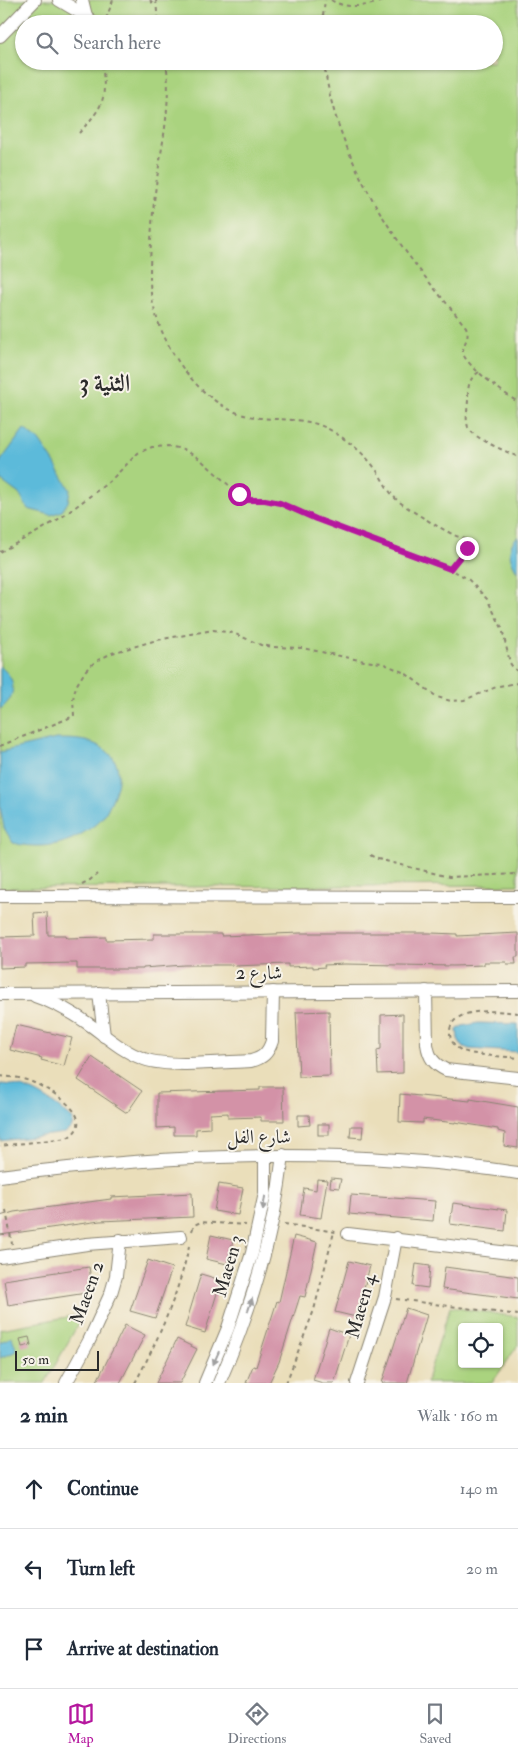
<!DOCTYPE html>
<html lang="en">
<head>
<meta charset="utf-8">
<style>
	:root { --surface:#fff; --page:#f6f6f7; --text:#1f2937; --muted:#747a83; --line:#e0e1e3; --accent:#b5179e }
	body { margin:0; font-family:"IM FELL Double Pica",Amiri,serif; background:var(--page); color:var(--text) }
	.controls { position:absolute; right:15px; bottom:15px; display:grid; overflow:hidden; border-radius:5px; box-shadow:0 1px 4px #0004 }
	.controls button { width:45px; height:45px; display:grid; place-items:center; padding:0; border:0; border-bottom:1px solid var(--line); background:var(--surface); color:var(--text); font:25px sans-serif }
	.scale { position:absolute; left:15px; bottom:12px; width:84px; box-sizing:border-box; padding-left:5px; border:2px solid #2b2b2b; border-top:0; font-size:14px; line-height:18px; white-space:nowrap; color:#2b2b2b; -webkit-text-stroke:4px #f7f3e8; paint-order:stroke }
	.stop { position:absolute; width:15px; height:15px; margin:-11px; border:4px solid #b5179e; border-radius:50%; background:#fff }
	.stop.end { background:#b5179e; border-color:#fff; box-shadow:0 1px 5px #0008 }
	.list { margin:0; padding:0; list-style:none }
	h2 { display:flex; justify-content:space-between; align-items:center; height:65px; margin:0; padding:0 20px; font-size:21px }
	h2 small { font-size:16px; font-weight:400; color:var(--muted) }
	.list li { display:grid; grid-template-columns:32px 1fr auto; gap:15px; align-items:center; box-sizing:border-box; height:80px; padding:0 20px; border-top:1px solid var(--line) }
	.list b { display:block; font-size:19px; white-space:nowrap }
	.list em { font-size:16px; font-style:normal; color:var(--muted) }
	.icon { flex:none; width:28px; height:28px; fill:none; stroke:currentColor; stroke-width:2; stroke-linecap:round; stroke-linejoin:round }
	.map { position:relative; flex:none; width:518px; height:1383px; overflow:hidden }
	.search { position:absolute; background:var(--surface); box-shadow:0 1px 4px #0004; left:15px; right:15px; top:15px; height:55px; display:flex; align-items:center; gap:12px; box-sizing:border-box; padding:0 18px; border-radius:28px; color:var(--muted); font-size:19px }
	.sheet { height:305px; background:var(--surface) }
	nav { display:flex; justify-content:space-around; align-items:center; box-sizing:border-box; height:70px; border-top:1px solid var(--line); background:var(--surface); font-size:14px; color:var(--muted) }
	nav a { display:grid; justify-items:center; gap:2px }
	nav .on { color:var(--accent) }
	.map>svg:first-child { display:block }
	.green { fill:#aad37f; stroke:#6a7f55; fill-rule:evenodd }
	.water { fill:#5cbada; stroke:#447282 }
	.building { fill:#d392a7 }
	.lines { fill:none; stroke-linecap:round; stroke-linejoin:round }
	.minor-casing { stroke:#8a8472; stroke-width:14 }
	.path { stroke:#8a8472; stroke-width:2; stroke-dasharray:4 4; stroke-linecap:butt }
	.minor { stroke:#fff; stroke-width:12 }
	.oneway { fill:#a0a0a0 }
	.route { stroke:#b5179e; stroke-width:6 }
	.labels { text-anchor:middle; dominant-baseline:central; stroke-width:4; stroke-linejoin:round; paint-order:stroke }
	.street-label { font-size:19px; fill:#2b2b2b; stroke:#f7f3e8 }
	.district-label { font-size:24px; font-weight:bold; fill:#2b2b2b; stroke:#f7f3e8 }
</style>
</head>
<body>
<div class="map">
<svg width="518" height="1383" viewBox="0 0 518 1383">
	<rect width="100%" height="100%" fill="#f7f3e8"/>
	<filter id="ink" filterUnits="userSpaceOnUse"><feTurbulence type="fractalNoise" baseFrequency=".02" numOctaves="2"/><feDisplacementMap in="SourceGraphic" scale="10" xChannelSelector="R" yChannelSelector="G"/><feConvolveMatrix kernelMatrix="1 2 1 2 8 2 1 2 1" color-interpolation-filters="sRGB"/></filter>
	<filter id="wash" filterUnits="userSpaceOnUse"><feTurbulence type="fractalNoise" baseFrequency=".0096" numOctaves="4" result="noise"/><feDisplacementMap in="SourceGraphic" scale="20" xChannelSelector="R" yChannelSelector="G"/><feGaussianBlur stdDeviation="1.12" result="paint"/><feColorMatrix in="noise" values="0 0 0 0 0 0 0 0 0 0 0 0 0 0 0 0 0 1.4 0 .05"/><feComposite in="paint" operator="in"/></filter>
	<g filter="url(#wash)">
		<rect width="100%" height="100%" fill="#eadeba"/>
		<!-- green -->
		<g class="green">
			<path d="M 0,0 L 518,0 L 518,885 L 0,888 ZM 24,24 L 494,24 L 494,61 L 24,61 Z"/>
			<path d="M 450,1307 L 518,1317 L 518,1345 L 492,1383 L 426,1383 ZM 462,1327 L 499,1327 L 499,1364 L 462,1364 Z"/>
			<path d="M 84,1314 L 45,1383 L 0,1383 L 0,1329 Z"/>
		</g>
		<!-- water -->
		<g class="water">
			<path d="M 24,429 L 39,440 L 54,462 L 70,490 L 68,502 L 62,511 L 51,515 L 28,509 L 19,494 L 0,480 L 0,462 Z"/>
			<path d="M 518,536 L 518,573 C 510,560 505,548 518,536 Z"/>
			<path d="M 0,666 C 4,670 9,674 11,679 C 16,690 10,703 0,709 Z"/>
			<path d="M 56,739 C 70,739 85,739 97,745 C 122,757 122,778 112,800 C 109,806 106,814 101,819 C 94,827 82,834 72,839 C 55,847 31,848 13,843 L 4,828 L 0,807 L 0,752 Z"/>
			<path d="M 478,1023 L 518,1024 L 518,1052 L 469,1049 L 462,1046 L 458,1039 L 457,1030 L 462,1026 Z"/>
			<path d="M 0,1084 C 31,1085 50,1100 73,1119 L 72,1127 L 65,1133 L 0,1141 Z"/>
			<path d="M 12,1337 L 17,1351 L 0,1358 L 0,1342 Z"/>
		</g>
		<g id="blocks">
			<!-- building -->
			<g class="building">
				<path d="M 47,912 L 48,935 L 66,935 L 67,938 L 106,937 L 106,940 L 154,939 L 154,934 L 221,934 L 221,936 L 300,933 L 431,933 L 457,934 L 457,936 L 518,933 L 518,957 L 515,957 L 516,964 L 507,964 L 506,962 L 484,962 L 484,965 L 453,966 L 345,964 L 324,965 L 325,967 L 313,968 L 313,966 L 288,967 L 288,964 L 234,966 L 233,965 L 184,965 L 143,968 L 143,969 L 77,969 L 77,963 L 25,964 L 25,967 L 0,968 L 0,937 L 35,936 L 34,913 Z"/>
				<path d="M 329,1011 L 330,1076 L 299,1077 L 296,1012 Z"/>
				<path d="M 403,1014 L 403,1073 L 378,1074 L 377,1050 L 381,1049 L 381,1015 Z"/>
				<path d="M 16,1025 L 72,1038 L 64,1066 L 41,1060 L 42,1058 L 10,1050 Z"/>
				<path d="M 92,1057 L 142,1091 L 127,1113 L 78,1080 Z"/>
				<path d="M 260,1087 L 283,1087 L 284,1121 L 261,1121 L 261,1117 L 228,1118 L 228,1113 L 210,1114 L 210,1128 L 196,1129 L 196,1135 L 174,1135 L 174,1127 L 157,1128 L 157,1093 L 260,1090 Z"/>
				<path d="M 400,1094 L 470,1101 L 470,1099 L 518,1107 L 518,1148 L 504,1146 L 505,1133 L 498,1131 L 498,1129 L 455,1122 L 455,1123 L 423,1119 L 423,1123 L 399,1122 Z"/>
				<path d="M 298,1115 L 309,1115 L 310,1125 L 298,1126 Z"/>
				<rect x="318" y="1124" width="11" height="11"/>
				<path d="M 351,1126 L 363,1126 L 362,1138 L 350,1137 Z"/>
				<path d="M 331,1178 L 341,1179 L 339,1188 L 330,1187 Z"/>
				<path d="M 317,1179 L 327,1180 L 321,1218 L 300,1215 L 304,1188 L 316,1190 Z"/>
				<path d="M 219,1184 L 243,1188 L 238,1215 L 214,1211 Z"/>
				<path d="M 192,1193 L 193,1217 L 100,1221 L 0,1235 L 0,1216 L 14,1212 L 111,1199 L 111,1197 Z"/>
				<path d="M 351,1195 L 435,1201 L 433,1221 L 349,1214 Z"/>
				<path d="M 453,1203 L 507,1210 L 505,1231 L 450,1224 Z"/>
				<path d="M 211,1235 L 233,1240 L 227,1264 L 206,1259 Z"/>
				<path d="M 294,1236 L 317,1242 L 305,1297 L 300,1296 L 279,1362 L 269,1383 L 246,1383 L 253,1366 L 256,1367 L 277,1301 L 279,1302 Z"/>
				<path d="M 148,1260 L 172,1268 L 155,1318 L 130,1311 Z"/>
				<path d="M 349,1261 L 370,1266 L 356,1317 L 335,1312 Z"/>
				<path d="M 416,1264 L 430,1266 L 428,1288 L 413,1286 Z"/>
				<path d="M 89,1267 L 93,1292 L 8,1305 L 4,1280 Z"/>
				<path d="M 445,1267 L 518,1277 L 518,1299 L 442,1289 Z"/>
				<path d="M 201,1274 L 221,1280 L 205,1333 L 185,1327 Z"/>
				<path d="M 406,1308 L 427,1315 L 407,1383 L 382,1383 Z"/>
				<path d="M 125,1325 L 145,1335 L 120,1383 L 96,1383 Z"/>
				<path d="M 329,1328 L 349,1335 L 334,1383 L 323,1383 L 313,1380 Z"/>
				<path d="M 29,1337 L 31,1345 L 22,1347 L 20,1339 Z"/>
				<path d="M 177,1339 L 197,1349 L 180,1383 L 156,1383 Z"/>
			</g>
		</g>
	</g>
	<g filter="url(#ink)">
		<use href="#blocks" fill-opacity="0" stroke="#8a8472" stroke-width="1"/>
		<g class="lines">
			<defs>
				<g id="minor">
					<path d="M 59,0 L 86,16 L 95,24"/>
					<path d="M 82,0 L 86,16"/>
					<path d="M 0,36 L 35,0"/>
					<path d="M 0,896 L 518,897"/>
					<path d="M 426,991 L 427,1044 C 429,1058 434,1064 446,1070 L 518,1078"/>
					<path d="M 99,993 L 104,1036"/>
					<path d="M 0,994 L 518,991"/>
					<path d="M 35,996 C 56,1003 75,1014 93,1027 C 109,1039 124,1052 144,1059 C 169,1068 223,1062 251,1061 C 263,1058 268,1053 272,1041 L 273,992"/>
					<path d="M 0,1176 C 173,1153 344,1147 518,1173"/>
					<path d="M 348,1234 L 518,1254"/>
					<path d="M 0,1257 L 87,1244 L 181,1237"/>
					<path d="M 66,1383 L 89,1341 L 111,1293 L 116,1276 L 120,1240"/>
					<path d="M 205,1383 L 228,1328 L 252,1253 L 265,1193 L 265,1155"/>
					<path d="M 219,1383 C 251,1310 274,1235 283,1155"/>
					<path d="M 357,1383 L 385,1297 L 396,1238"/>
				</g>
			</defs>
			<!-- minor casing -->
			<use href="#minor" class="minor-casing"/>
			<!-- path -->
			<g class="path">
				<path d="M 150,0 L 155,6"/>
				<path d="M 156,0 L 158,24"/>
				<path d="M 331,0 C 346,10 369,6 385,0"/>
				<path d="M 106,19 L 113,0"/>
				<path d="M 322,24 L 325,0"/>
				<path d="M 166,61 C 172,103 162,144 156,185 C 152,216 150,248 150,279 C 150,330 193,401 244,415 C 274,423 304,414 332,431 C 350,442 365,454 377,471 C 383,480 388,491 396,499 C 407,509 440,528 454,535 C 458,537 463,538 468,540 L 469,546 L 450,569"/>
				<path d="M 324,61 C 331,128 366,195 404,249 C 423,276 445,301 466,327 C 471,339 462,343 463,353 C 465,365 506,395 518,402"/>
				<path d="M 79,133 C 106,103 106,101 102,61"/>
				<path d="M 479,372 C 468,379 468,387 468,399 C 468,408 465,418 468,427 C 472,438 506,451 518,457"/>
				<path d="M 0,552 L 39,531 L 62,517 L 110,481 L 138,453 L 152,447 L 168,446 L 183,449 L 200,459 L 243,498 L 253,500 L 265,500 L 280,503 L 316,519 L 445,566 L 468,579 L 487,599 L 502,628 L 510,663 L 514,669 L 518,671"/>
				<path d="M 0,746 L 74,716 L 73,699 L 76,686 L 86,670 L 96,661 L 112,653 L 157,640 L 213,630 L 233,633 L 261,645 L 274,647 L 302,648 L 364,661 L 382,663 L 405,673 L 437,697 L 451,701 L 464,700 L 499,686 L 518,683"/>
				<path d="M 370,855 L 378,859 L 449,877 L 518,874"/>
				<path d="M 82,884 L 90,880 L 97,874"/>
				<path d="M 518,1013 C 500,1011 447,1005 450,1035 C 451,1041 455,1047 461,1050 C 472,1056 504,1056 518,1058"/>
				<path d="M 0,1076 C 8,1077 16,1077 23,1079 C 43,1084 103,1117 67,1138 L 0,1146"/>
				<path d="M 6,1210 L 12,1244"/>
				<path d="M 284,1224 L 336,1232"/>
				<path d="M 192,1231 L 194,1225 L 201,1222 L 246,1225"/>
				<path d="M 396,1299 L 518,1315"/>
				<path d="M 135,1383 C 158,1340 179,1293 189,1246"/>
				<path d="M 286,1383 L 314,1310 L 334,1232"/>
			</g>
			<!-- minor -->
			<use href="#minor" class="minor"/>
		</g>
		<!-- one-way arrows -->
		<defs><path id="oneway-solid" d="M-6-.8H1V-3.2L6.5 0L1 3.2V.8H-6Z" transform="scale(1.25)"/></defs>
		<g class="oneway">
			<use href="#oneway-solid" transform="translate(264 1203) rotate(99)"/>
			<use href="#oneway-solid" transform="translate(250 1305) rotate(-71)"/>
			<use href="#oneway-solid" transform="translate(216 1358) rotate(114)"/>
		</g>
	</g>
	<g class="lines" filter="url(#ink)">
		<!-- route -->
		<path class="route" d="M 239,494 L 248,500 L 265,500 L 280,503 L 316,519 L 450,569 L 467,548"/>
	</g>
	<g class="labels">
		<!-- street labels -->
		<g class="street-label">
			<text x="259" y="973">شارع 2</text>
			<text x="259" y="1137">شارع الفل</text>
			<text transform="translate(228 1266) rotate(-74)">Maeen 3</text>
			<text transform="translate(87 1293) rotate(-70)">Maeen 2</text>
			<text transform="translate(361 1306) rotate(-74)">Maeen 4</text>
		</g>
		<!-- district labels -->
		<g class="district-label">
			<text x="105" y="383">الثنية 3</text>
		</g>
	</g>
</svg>
<div class="controls">
<button><svg class="icon" aria-label="locate" viewBox="0 0 24 24"><circle cx="12" cy="12" r="6"/><path d="M12 2v4M12 18v4M2 12h4M18 12h4"/></svg></button>
</div>
<div class="scale">50 m</div>
<div class="stop" style="left:239px;top:494px"></div>
<div class="stop end" style="left:467px;top:548px"></div>
<div class="search"><svg class="icon" aria-label="search" viewBox="0 0 24 24"><circle cx="10" cy="10" r="6"/><path d="M15 15l6 6"/></svg>Search here</div>
</div>
<section class="sheet">
<h2>2 min<small>Walk · 160 m</small></h2>
<ul class="list">
<li><svg class="icon" aria-label="ahead" viewBox="0 0 24 24"><path d="M12 20V5M6 11l6-6 6 6"/></svg><div><b>Continue</b></div><em>140 m</em></li>
<li><svg class="icon" aria-label="left" viewBox="0 0 24 24"><path d="M17 20v-9H6M10 6l-5 5 5 5"/></svg><div><b>Turn left</b></div><em>20 m</em></li>
<li><svg class="icon" aria-label="arrive" viewBox="0 0 24 24"><path d="M6 21V4h12l-3 4 3 4H6"/></svg><div><b>Arrive at destination</b></div></li>
</ul>
</section>
<nav>
<a class="on"><svg class="icon" aria-label="map" viewBox="0 0 24 24"><path d="M3 6l6-2 6 2 6-2v14l-6 2-6-2-6 2zM9 4v14M15 6v14"/></svg>Map</a>
<a><svg class="icon" aria-label="directions" viewBox="0 0 24 24"><path d="M12 3l9 9-9 9-9-9zM9 14v-3h6M13 9l2 2-2 2"/></svg>Directions</a>
<a><svg class="icon" aria-label="saved" viewBox="0 0 24 24"><path d="M7 4h10v16l-5-4-5 4z"/></svg>Saved</a>
</nav>
</body>
</html>
